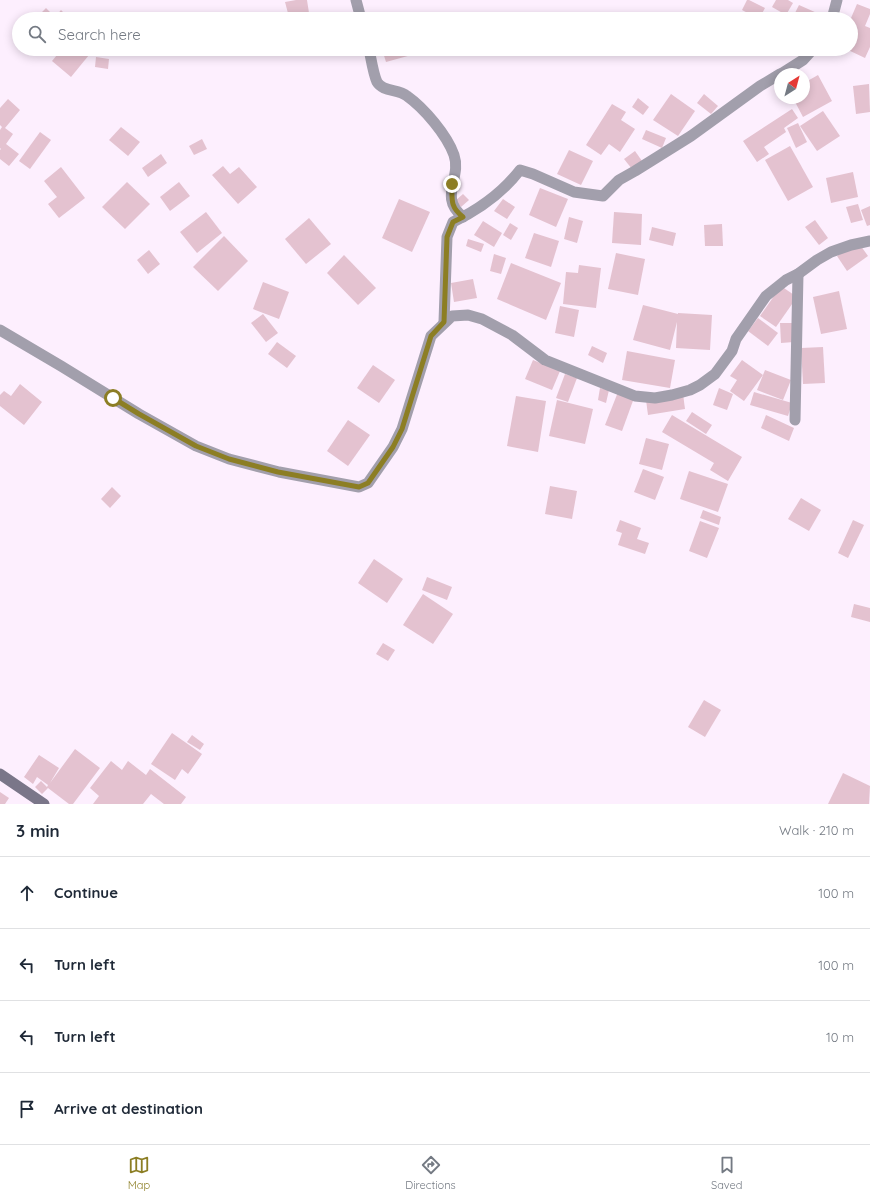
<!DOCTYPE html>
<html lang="en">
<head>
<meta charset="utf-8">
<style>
	:root { --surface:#fff; --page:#f6f6f7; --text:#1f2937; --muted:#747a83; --line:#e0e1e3; --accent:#8c7e24 }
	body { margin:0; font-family:Quicksand,sans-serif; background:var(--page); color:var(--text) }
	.compass { position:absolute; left:774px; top:68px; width:36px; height:36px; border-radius:50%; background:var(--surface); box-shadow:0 2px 10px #0003; rotate:36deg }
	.stop { position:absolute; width:12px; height:12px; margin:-9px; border:3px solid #8c7e24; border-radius:50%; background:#fff }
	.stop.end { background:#8c7e24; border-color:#fff; box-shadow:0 1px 4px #0008 }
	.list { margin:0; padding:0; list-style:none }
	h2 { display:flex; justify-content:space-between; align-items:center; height:52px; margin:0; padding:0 16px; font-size:17px }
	h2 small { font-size:13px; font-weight:400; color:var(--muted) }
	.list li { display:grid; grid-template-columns:26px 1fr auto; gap:12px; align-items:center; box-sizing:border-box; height:72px; padding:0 16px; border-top:1px solid var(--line) }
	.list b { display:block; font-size:15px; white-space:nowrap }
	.list em { font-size:13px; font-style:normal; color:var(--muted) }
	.icon { flex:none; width:22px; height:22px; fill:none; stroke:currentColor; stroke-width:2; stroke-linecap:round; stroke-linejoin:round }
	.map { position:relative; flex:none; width:870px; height:804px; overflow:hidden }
	.search { position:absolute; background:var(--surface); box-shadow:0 2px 10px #0003; left:12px; right:12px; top:12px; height:44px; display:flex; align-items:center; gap:10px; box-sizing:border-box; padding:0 14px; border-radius:22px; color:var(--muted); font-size:15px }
	.sheet { height:340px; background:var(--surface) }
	nav { display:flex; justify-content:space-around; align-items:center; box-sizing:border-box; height:56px; border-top:1px solid var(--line); background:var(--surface); font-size:11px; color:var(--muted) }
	nav a { display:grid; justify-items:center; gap:2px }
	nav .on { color:var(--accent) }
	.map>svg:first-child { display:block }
	.building { fill:#e4c2d0 }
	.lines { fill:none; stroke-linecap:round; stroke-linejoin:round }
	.minor { stroke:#a29fac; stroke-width:11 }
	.secondary { stroke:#7a7689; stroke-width:11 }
	.route { stroke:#8c7e24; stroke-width:5 }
</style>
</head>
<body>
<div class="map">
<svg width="870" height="804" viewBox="0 0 870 804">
	<rect width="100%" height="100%" fill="#fdeffe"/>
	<!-- building -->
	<g class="building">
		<path d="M 296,0 L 307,0 L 309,13 L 289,17 L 285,2 Z"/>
		<path d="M 747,0 L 749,0 L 765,8 L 759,19 L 742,10 Z"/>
		<path d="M 776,0 L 788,0 L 793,3 L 786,15 L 772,7 Z"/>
		<path d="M 857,4 L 870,9 L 870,14 L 865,26 L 870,28 L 870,47 L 865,58 L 846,49 L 851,49 L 851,18 Z"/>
		<path d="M 799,5 L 817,13 L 815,19 L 792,19 Z"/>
		<path d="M 46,8 L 55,17 L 61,10 L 70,19 L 35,19 Z"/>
		<path d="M 62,49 L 82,49 L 89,55 L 71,77 L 52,61 Z"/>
		<path d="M 382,49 L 413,49 L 415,54 L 386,62 Z"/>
		<path d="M 96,57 L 109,59 L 108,69 L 95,67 Z"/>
		<path d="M 818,75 L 832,101 L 803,117 L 793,98 L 804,98 L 804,83 Z"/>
		<path d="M 869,84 L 870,112 L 856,114 L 853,86 Z"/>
		<path d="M 671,94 L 695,111 L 678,136 L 653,120 Z"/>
		<path d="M 704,94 L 718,106 L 711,114 L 697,103 Z"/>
		<path d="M 638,98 L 649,107 L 643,115 L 632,107 Z"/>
		<path d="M 8,99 L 20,110 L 5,128 L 13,134 L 6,144 L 19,154 L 9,166 L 0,159 L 0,150 L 1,149 L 0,148 L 0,130 L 2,127 L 0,125 L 0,108 Z"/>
		<path d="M 612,104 L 626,112 L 621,120 L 635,129 L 620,152 L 609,144 L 601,155 L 586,145 Z"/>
		<path d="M 792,109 L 798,118 L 784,128 L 786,132 L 764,147 L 769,154 L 757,162 L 743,141 Z"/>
		<path d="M 823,111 L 840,136 L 817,151 L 800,126 Z"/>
		<path d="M 798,123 L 807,142 L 796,148 L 787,128 Z"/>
		<path d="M 121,127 L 140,142 L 128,156 L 109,140 Z"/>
		<path d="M 646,130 L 666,138 L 662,148 L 642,139 Z"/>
		<path d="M 40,132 L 51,140 L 30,169 L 19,161 Z"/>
		<path d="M 202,139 L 207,149 L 194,155 L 189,146 Z"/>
		<path d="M 790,146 L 813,187 L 788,201 L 765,160 Z"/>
		<path d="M 569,150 L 593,161 L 581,185 L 557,174 Z"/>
		<path d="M 635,151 L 642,161 L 632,169 L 624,159 Z"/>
		<path d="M 161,154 L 167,163 L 148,177 L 142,168 Z"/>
		<path d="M 223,166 L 230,174 L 239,167 L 257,187 L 238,204 L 212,175 Z"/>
		<path d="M 61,167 L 85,198 L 59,218 L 48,204 L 57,197 L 44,181 Z"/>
		<path d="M 853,172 L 858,197 L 831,203 L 826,178 Z"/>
		<path d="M 127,182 L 150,204 L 125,229 L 102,207 Z"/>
		<path d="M 179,182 L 190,196 L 170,211 L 160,197 Z"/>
		<path d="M 540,188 L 568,199 L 556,227 L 529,215 Z"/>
		<path d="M 463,194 L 469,200 L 461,207 L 455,201 Z"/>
		<path d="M 399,199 L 430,212 L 412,252 L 382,238 Z"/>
		<path d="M 503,199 L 515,207 L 507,219 L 494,211 Z"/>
		<path d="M 858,204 L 863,220 L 851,223 L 846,207 Z"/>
		<path d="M 870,206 L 870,225 L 867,226 L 861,210 Z"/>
		<path d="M 206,212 L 222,233 L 197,253 L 180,232 Z"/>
		<path d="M 614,212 L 642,214 L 641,245 L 612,243 Z"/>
		<path d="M 569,217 L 583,221 L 577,243 L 564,239 Z"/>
		<path d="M 309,218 L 331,244 L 306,264 L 285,239 Z"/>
		<path d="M 815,220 L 828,238 L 819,245 L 805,227 Z"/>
		<path d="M 483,221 L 502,233 L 494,247 L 474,235 Z"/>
		<path d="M 510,223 L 518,228 L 511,240 L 503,235 Z"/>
		<path d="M 722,224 L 723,246 L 705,246 L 704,225 Z"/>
		<path d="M 652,227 L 676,233 L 673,246 L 649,240 Z"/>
		<path d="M 534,233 L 559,241 L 551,267 L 525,258 Z"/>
		<path d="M 224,236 L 248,261 L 218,291 L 193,267 Z"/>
		<path d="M 468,239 L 484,244 L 481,252 L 466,246 Z"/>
		<path d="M 858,242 L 868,256 L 847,271 L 837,256 Z"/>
		<path d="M 149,250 L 160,264 L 148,274 L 137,260 Z"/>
		<path d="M 616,253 L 645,259 L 638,295 L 608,289 Z"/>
		<path d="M 494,254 L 506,258 L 501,274 L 490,271 Z"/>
		<path d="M 344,255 L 376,288 L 358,305 L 327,273 Z"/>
		<path d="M 511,263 L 561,283 L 546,320 L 497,299 Z"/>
		<path d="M 579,265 L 601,268 L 596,308 L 563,304 L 566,272 L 578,273 Z"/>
		<path d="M 473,279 L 477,298 L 454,302 L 451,283 Z"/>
		<path d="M 263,282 L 289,292 L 279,319 L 253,309 Z"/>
		<path d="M 781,286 L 797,297 L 776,327 L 760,316 Z"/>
		<path d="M 839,291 L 847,329 L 821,334 L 813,297 Z"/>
		<path d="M 643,305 L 678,314 L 678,313 L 712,315 L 710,350 L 676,348 L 677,322 L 670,350 L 633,340 Z"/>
		<path d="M 560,306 L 579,310 L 574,337 L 555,333 Z"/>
		<path d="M 263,314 L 278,333 L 266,342 L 251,323 Z"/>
		<path d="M 758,318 L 778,333 L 768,346 L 748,331 Z"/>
		<path d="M 780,323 L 794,323 L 794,342 L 781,343 Z"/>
		<path d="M 277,342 L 296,356 L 287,368 L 268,354 Z"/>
		<path d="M 592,346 L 607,353 L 603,363 L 588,355 Z"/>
		<path d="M 823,347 L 825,383 L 803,384 L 801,348 Z"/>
		<path d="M 627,351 L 675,360 L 670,388 L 622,380 Z"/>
		<path d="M 533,360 L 560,371 L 552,390 L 525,379 Z"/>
		<path d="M 742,360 L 763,375 L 744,401 L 730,391 L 737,380 L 730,376 Z"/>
		<path d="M 373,365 L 395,380 L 379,403 L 357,388 Z"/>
		<path d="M 765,370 L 791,380 L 783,400 L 757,390 Z"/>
		<path d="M 565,374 L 577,378 L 568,402 L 556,398 Z"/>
		<path d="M 20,384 L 42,402 L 24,425 L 0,406 L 0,395 L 4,391 L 11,396 Z"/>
		<path d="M 600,388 L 609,390 L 606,403 L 598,400 Z"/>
		<path d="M 719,388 L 733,394 L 727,410 L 713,405 Z"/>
		<path d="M 618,392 L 634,398 L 622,431 L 605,425 Z"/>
		<path d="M 754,392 L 792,403 L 788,416 L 750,405 Z"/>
		<path d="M 683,394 L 685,409 L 648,415 L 646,400 Z"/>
		<path d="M 516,396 L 546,401 L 538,452 L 507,446 Z"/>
		<path d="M 557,400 L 593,409 L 585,444 L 549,436 Z"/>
		<path d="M 692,412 L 712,425 L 706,434 L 686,421 Z"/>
		<path d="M 672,415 L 742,457 L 728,481 L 710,470 L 714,463 L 662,432 Z"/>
		<path d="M 766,415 L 794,428 L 789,441 L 761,428 Z"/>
		<path d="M 348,420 L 370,435 L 348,466 L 327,451 Z"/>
		<path d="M 646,438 L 669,444 L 662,470 L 639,464 Z"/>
		<path d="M 643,469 L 664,477 L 655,500 L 634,492 Z"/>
		<path d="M 689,471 L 728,484 L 718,512 L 680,499 Z"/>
		<path d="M 550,486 L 577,491 L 572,519 L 545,514 Z"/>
		<path d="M 112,487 L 121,496 L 110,508 L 101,499 Z"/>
		<path d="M 801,498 L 821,510 L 809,531 L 788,519 Z"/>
		<path d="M 703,510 L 721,517 L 719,525 L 700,518 Z"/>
		<path d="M 620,520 L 641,528 L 637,539 L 649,543 L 645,554 L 618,545 L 622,533 L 616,531 Z"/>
		<path d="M 853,520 L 864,525 L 848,558 L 838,553 Z"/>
		<path d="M 700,521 L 719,528 L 707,558 L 689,551 Z"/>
		<path d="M 374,559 L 403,579 L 387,603 L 358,583 Z"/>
		<path d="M 427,577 L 452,587 L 447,600 L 422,590 Z"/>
		<path d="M 423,594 L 453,614 L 433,644 L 403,625 Z"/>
		<path d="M 854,604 L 870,608 L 870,622 L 851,617 Z"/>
		<path d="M 383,643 L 395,650 L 388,661 L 376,654 Z"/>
		<path d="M 704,700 L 721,710 L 705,737 L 688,727 Z"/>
		<path d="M 172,733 L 202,754 L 188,774 L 182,769 L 175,780 L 151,764 Z"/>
		<path d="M 192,735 L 204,744 L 200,750 L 187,742 Z"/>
		<path d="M 75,749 L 100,768 L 73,804 L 69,804 L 48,788 L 42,794 L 35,787 L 41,781 L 47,787 L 48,785 L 37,777 L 33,784 L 24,777 L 39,755 L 59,768 L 50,783 Z"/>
		<path d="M 111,761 L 122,770 L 128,761 L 146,775 L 150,769 L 186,797 L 181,804 L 164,804 L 151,794 L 143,804 L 93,804 L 99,796 L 90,788 Z"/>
		<path d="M 843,773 L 870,786 L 869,804 L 828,804 Z"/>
		<path d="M 0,792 L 9,798 L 5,804 L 0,804 Z"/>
	</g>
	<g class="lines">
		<!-- minor -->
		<g class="minor">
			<path d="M 356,0 L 361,19"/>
			<path d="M 832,19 L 837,0"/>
			<path d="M 369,49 C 371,58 373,73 377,82 C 383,92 398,89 407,96 C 424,108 447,135 454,155 C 462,178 438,197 463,217"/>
			<path d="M 781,74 L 803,60 L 813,49"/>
			<path d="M 444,322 L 447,237 L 453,222 C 478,210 503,192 520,170 L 533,174 L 574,192 L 603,196 L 619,180 L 635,171 L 691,136 L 760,86 L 780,74"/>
			<path d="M 0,330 L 61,366 L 139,414 L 196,446 L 229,459 L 279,472 L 359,487 L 368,483 L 393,447 L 402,429 L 431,336 L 452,316 L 468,315 L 482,319 L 512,335 L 545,360 L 635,396 L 655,398 L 672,395 L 690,390 L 700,385 L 715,374 L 732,351 L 736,339 L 766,296 L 786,280 L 798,274 L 817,260 L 831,252 L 851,245 L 870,241"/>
			<path d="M 795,420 L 798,274"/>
		</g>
		<!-- secondary -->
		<path class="secondary" d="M 0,774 L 44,804"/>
	</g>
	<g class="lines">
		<!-- route -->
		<path class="route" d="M 113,398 L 139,414 L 196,446 L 229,459 L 278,472 L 359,487 L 368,483 L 393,447 L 402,429 L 431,336 L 444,322 L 447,237 L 453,222 L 463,217 C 450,207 452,200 452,184"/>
	</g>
</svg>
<svg class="compass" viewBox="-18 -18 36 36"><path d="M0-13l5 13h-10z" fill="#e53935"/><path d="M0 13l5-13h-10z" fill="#747a83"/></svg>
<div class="stop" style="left:113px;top:398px"></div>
<div class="stop end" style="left:452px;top:184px"></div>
<div class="search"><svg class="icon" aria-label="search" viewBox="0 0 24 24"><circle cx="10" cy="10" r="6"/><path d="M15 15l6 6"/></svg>Search here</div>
</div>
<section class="sheet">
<h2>3 min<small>Walk · 210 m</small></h2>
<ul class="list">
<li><svg class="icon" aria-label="ahead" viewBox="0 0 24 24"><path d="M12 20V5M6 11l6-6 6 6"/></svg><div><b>Continue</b></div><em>100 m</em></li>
<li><svg class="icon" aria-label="left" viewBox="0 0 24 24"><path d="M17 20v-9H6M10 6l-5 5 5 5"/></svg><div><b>Turn left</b></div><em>100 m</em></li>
<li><svg class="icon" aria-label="left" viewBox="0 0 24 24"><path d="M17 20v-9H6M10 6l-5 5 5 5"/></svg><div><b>Turn left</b></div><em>10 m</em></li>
<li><svg class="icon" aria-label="arrive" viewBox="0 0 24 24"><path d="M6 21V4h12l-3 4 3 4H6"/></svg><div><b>Arrive at destination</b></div></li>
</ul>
</section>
<nav>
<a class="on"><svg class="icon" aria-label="map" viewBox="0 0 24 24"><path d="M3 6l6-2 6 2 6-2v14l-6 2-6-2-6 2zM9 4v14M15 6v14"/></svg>Map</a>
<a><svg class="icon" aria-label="directions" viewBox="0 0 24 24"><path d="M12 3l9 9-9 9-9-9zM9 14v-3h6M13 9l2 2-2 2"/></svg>Directions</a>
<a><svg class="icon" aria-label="saved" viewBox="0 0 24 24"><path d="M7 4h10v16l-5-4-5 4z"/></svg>Saved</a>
</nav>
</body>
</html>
